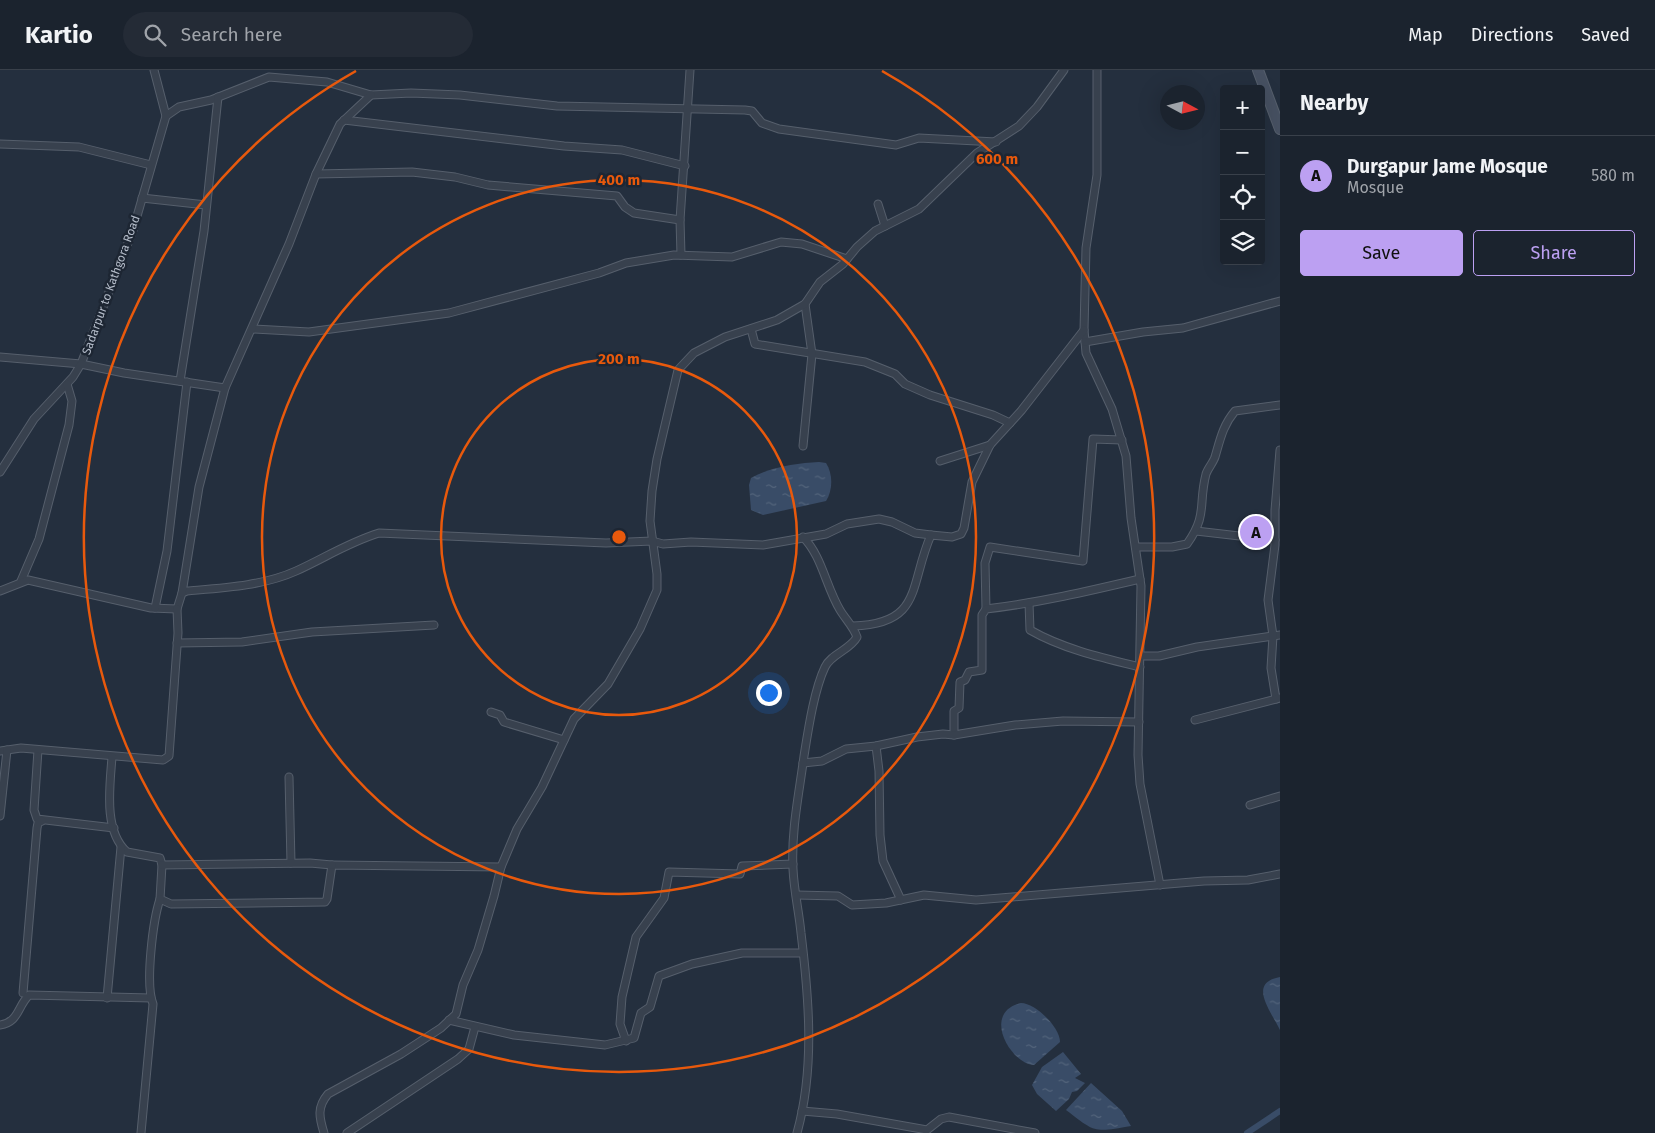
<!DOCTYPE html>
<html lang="en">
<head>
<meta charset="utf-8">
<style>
	:root { --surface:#1b232e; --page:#242b36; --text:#f1f3f6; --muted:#a0a4aa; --line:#39404a; --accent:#bca0f2 }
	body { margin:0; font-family:"Fira Sans",sans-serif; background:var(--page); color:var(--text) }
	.controls { position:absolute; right:15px; top:15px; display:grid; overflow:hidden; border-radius:5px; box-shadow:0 5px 20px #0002 }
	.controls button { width:45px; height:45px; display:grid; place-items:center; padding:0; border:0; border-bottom:1px solid var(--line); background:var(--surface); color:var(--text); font:25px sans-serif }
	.compass { position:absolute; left:1160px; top:15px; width:45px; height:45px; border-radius:50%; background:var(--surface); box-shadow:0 5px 20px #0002; rotate:97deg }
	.you { position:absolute; left:768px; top:622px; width:18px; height:18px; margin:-12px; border:4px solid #fff; border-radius:50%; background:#1a73e8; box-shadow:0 0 0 8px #1a73e833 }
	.badge { display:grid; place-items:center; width:32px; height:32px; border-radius:50%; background:var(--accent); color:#111; font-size:16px; font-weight:700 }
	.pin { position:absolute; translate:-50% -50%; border:2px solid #fff; box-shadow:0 1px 5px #0006 }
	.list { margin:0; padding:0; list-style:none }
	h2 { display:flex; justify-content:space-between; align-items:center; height:65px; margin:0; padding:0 20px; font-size:21px }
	h2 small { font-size:16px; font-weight:400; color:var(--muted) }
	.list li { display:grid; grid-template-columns:32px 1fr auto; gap:15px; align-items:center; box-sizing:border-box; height:80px; padding:0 20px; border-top:1px solid var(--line) }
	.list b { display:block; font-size:19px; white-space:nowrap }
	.list p { margin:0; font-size:16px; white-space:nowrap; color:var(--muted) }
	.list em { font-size:16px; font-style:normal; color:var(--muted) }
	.actions { display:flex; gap:10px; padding:15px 20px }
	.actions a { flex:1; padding:11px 0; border:1px solid var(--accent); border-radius:5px; text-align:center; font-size:18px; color:var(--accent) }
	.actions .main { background:var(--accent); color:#111 }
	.icon { flex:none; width:28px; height:28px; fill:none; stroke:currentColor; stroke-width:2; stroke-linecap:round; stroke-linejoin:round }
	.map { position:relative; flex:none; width:1280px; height:1063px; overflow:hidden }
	header { display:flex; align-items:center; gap:30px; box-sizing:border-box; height:70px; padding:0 25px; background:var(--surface); border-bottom:1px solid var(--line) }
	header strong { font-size:24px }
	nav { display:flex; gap:28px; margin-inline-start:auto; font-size:18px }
	.search { width:350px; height:45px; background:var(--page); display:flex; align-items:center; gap:12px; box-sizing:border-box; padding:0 18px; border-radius:28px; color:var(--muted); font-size:19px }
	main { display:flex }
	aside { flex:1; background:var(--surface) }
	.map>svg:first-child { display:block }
	.water { fill:url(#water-ripples) }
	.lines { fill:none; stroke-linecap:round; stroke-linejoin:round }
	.canal { stroke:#394c67; stroke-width:6 }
	.minor-casing { stroke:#565f6c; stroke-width:9 }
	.secondary-casing { stroke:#565f6c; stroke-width:12 }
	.minor { stroke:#38414e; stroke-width:7 }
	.secondary { stroke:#465061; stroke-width:10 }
	.ring { fill:none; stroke:#e8590c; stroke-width:2.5 }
	.labels { text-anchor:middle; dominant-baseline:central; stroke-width:5; stroke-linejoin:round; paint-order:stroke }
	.street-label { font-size:12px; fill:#b4bcc9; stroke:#1d2633 }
	.centre { fill:#e8590c; stroke:#1d2633; stroke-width:2.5 }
	.ring-label { font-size:15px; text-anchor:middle; font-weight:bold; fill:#e8590c; stroke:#1d2633; stroke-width:5; stroke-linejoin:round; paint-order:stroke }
</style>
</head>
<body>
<header>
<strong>Kartio</strong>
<div class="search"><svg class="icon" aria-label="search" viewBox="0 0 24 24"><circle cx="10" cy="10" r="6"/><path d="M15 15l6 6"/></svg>Search here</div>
<nav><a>Map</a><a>Directions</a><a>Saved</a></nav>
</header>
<main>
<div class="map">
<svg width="1280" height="1063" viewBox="0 0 1280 1063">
	<defs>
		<pattern id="water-ripples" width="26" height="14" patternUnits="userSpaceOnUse" patternTransform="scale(1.25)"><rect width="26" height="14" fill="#394c67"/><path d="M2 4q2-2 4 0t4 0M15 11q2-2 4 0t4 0" fill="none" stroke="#53647b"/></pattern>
	</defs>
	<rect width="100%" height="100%" fill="#242f3e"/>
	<!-- water -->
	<g class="water">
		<path d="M 819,392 L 826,393 C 833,404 833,420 826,431 L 763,445 L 751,440 L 749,415 L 751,408 C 771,397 797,393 819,392 Z"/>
		<path d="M 1280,907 L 1280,960 C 1271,941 1247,913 1280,907 Z"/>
		<path d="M 1021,933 C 1035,933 1060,957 1060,972 L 1034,995 C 1012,995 980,943 1021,933 Z"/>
		<path d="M 1063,982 L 1081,1004 L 1075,1008 L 1085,1013 L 1077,1021 L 1072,1022 L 1069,1029 L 1056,1041 L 1037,1024 L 1032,1015 L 1042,997 Z"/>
		<path d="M 1091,1013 L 1122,1041 L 1131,1056 C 1093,1063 1095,1062 1066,1040 Z"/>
	</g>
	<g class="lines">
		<!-- canal -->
		<path class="canal" d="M 1247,1063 L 1280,1041"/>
		<defs>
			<g id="minor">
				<path d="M 1097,0 L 1097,105 L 1086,178 L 1084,260 L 1086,283 L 1112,339 L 1126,386 L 1131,448 L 1141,516 L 1138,685 L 1140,714 L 1160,815"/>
				<path d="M 166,46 L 179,37 L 211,30 L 269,7 L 327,12 L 371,25 L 411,23 L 460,25 L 557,36 L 745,40 L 752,41 L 762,53 L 779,59 L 896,75 L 919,68 L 996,72"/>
				<path d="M 344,50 L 564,76 L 622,80 L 685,96"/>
				<path d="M 0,74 L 79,77 L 151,95"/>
				<path d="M 316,104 L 412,102 L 455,107 L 488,115 L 617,126 L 625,137 L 634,143 L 680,150"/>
				<path d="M 142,128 L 206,135"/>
				<path d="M 878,134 L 885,156"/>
				<path d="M 681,185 L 680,150 L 690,0"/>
				<path d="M 252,259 L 309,262 L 449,243 L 599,203 L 626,193 L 674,185 L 732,187 L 781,172 L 802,174 L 847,189"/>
				<path d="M 751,259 L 755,274 L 865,292 L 895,304 L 905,314 L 930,325 L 993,345 L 1010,353"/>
				<path d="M 1085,272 L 1143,262 L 1183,258 L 1280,231"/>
				<path d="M 0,287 L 81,294 L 133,160 L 166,46 L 154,0"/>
				<path d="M 180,311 L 204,161 L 218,27"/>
				<path d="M 803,376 L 812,284 L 805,234"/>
				<path d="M 940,391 L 990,375"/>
				<path d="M 0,402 L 34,349 L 73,307 L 81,294 L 124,303 L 225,318"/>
				<path d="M 1196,461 L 1275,470"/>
				<path d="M 1136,477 L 1172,477 L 1187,474 C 1208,444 1198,435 1206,404 C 1208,398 1213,393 1215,387 C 1220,370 1223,355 1235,341 L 1280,335"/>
				<path d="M 21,511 L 39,469 L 69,355 L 72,331 L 67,314"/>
				<path d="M 0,521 L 28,510 L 151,538 L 177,539 L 182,523 L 187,521 C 222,518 263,516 296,501 C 325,488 347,473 379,463 L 606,473 L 652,471 L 663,474 L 691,472 L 763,475 L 826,464 L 847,454 L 879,449 L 892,452 L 915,463 L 931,465"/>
				<path d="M 182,523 L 199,417 L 225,318 L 289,174 L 316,104 L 340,54 L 371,25"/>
				<path d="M 1029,533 L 1030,560 C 1063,579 1103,588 1140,597"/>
				<path d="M 155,538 L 167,481 L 187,312"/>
				<path d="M 986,539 L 985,493 L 990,477 L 1083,491 L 1093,369 L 1122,370"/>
				<path d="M 853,556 C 923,554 909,515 931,465 L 952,467 L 961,464 L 964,458 L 972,412 L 990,375 L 1021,341 L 1084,260"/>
				<path d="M 177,573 L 242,572 L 312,562 L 434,555"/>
				<path d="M 1141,586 L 1159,586 L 1197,577 L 1280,565"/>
				<path d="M 1276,629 L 1271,598 L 1273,566 L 1268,530 L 1275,475 L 1275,440 L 1280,380"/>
				<path d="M 491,642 L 500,645 L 504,652 L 564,670"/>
				<path d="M 1195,650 L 1280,628"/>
				<path d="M 954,665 L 954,641 L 959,638 L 960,612 L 965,610 L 969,602 L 982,600 L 982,545 L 986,539 C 1038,533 1089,521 1140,509"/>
				<path d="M 876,676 L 879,701 L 880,765 L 883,791 L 901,830"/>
				<path d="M 38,680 L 34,740 L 37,749 L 114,758"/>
				<path d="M 0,681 L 21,678 L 163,690 L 169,686 L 178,563 L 177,539"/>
				<path d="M 112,687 C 110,715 103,761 127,782 L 160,788 L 162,795 L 160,829 L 171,834 L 325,832 L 327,829 L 332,795 L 501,797"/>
				<path d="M 803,693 L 822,691 L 846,679 L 876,676 L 917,667 L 943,664 L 954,665 L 1015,655 L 1063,651 L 1139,652"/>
				<path d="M 289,707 L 291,793"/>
				<path d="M 1250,735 L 1280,726"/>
				<path d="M 0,746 L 7,680"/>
				<path d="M 162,795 L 310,793 L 332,795"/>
				<path d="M 797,825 L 838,826 L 852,835 L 886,833 L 924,825 L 976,830 L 1204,811 L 1248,810 L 1280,804"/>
				<path d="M 23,923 L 37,758 L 38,753 L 42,751"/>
				<path d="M 107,928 L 121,777"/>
				<path d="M 449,950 L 514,965 L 605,975 L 634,968 L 641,943 L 650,937 L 659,906 L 692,894 L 742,883 L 802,883"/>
				<path d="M 0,955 C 19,952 17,937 29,925 L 151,928"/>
				<path d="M 626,971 L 620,954 L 622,927 L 636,867 L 664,828 L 669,802 L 740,804 L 742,796 L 793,794"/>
				<path d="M 802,1041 L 837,1044 L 927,1060 L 941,1049 L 949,1047 L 1035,1063"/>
				<path d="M 141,1063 L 153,934 C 145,914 153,850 160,829"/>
				<path d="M 324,1063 C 319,1047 317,1037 328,1024 L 401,984 L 441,958 L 456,944 L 463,915 L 478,880 L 494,826 L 501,797 L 517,759 L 542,717 L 574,649 L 608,614 L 640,559 L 657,520 L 657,504 L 650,451 L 652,421 L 657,389 L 678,300 L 694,283 L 725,267 L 777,250 L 805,234 L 820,212 L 843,194 L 857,177 L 875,161 L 919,139 L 977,83 L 1019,56 L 1037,37 L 1064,0"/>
				<path d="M 347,1063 L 458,989 L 469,979 L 475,957"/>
				<path d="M 797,1063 C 815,998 809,929 801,863 C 799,842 794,821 793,799 C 791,761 799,724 804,686 C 808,661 814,620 825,597 C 831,584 850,580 857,567 C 853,556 846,550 840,540 C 826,517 822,486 803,467"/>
			</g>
			<path id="secondary" d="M 1258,0 L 1280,59"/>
		</defs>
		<!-- minor casing -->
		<use href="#minor" class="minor-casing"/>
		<!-- secondary casing -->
		<use href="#secondary" class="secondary-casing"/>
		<!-- minor -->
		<use href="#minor" class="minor"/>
		<!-- secondary -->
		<use href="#secondary" class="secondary"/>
	</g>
	<!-- distance rings -->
	<g class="ring">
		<circle cx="619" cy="467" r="178"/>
		<circle cx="619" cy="467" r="357"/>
		<path d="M882 1A535 535 0 1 1 356 1"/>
	</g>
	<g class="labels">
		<!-- street labels -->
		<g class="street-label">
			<text transform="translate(111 215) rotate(-70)">Sadarpur to Kathgora Road</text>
		</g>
	</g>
	<circle cx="619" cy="467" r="8" class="centre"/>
	<g class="ring-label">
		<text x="997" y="94">600 m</text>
		<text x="619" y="115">400 m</text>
		<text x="619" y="294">200 m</text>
	</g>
</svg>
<div class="controls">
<button>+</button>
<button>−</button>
<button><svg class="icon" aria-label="locate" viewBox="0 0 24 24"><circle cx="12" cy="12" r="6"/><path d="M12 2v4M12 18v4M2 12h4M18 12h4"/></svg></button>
<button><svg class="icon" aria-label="layers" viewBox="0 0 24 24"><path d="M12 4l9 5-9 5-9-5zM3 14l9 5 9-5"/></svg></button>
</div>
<svg class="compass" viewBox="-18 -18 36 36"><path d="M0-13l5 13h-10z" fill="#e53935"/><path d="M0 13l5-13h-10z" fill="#a0a4aa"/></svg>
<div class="you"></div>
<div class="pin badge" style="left:1256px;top:462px">A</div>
</div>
<aside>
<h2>Nearby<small></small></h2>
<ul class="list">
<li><span class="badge">A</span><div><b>Durgapur Jame Mosque</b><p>Mosque</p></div><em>580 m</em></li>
</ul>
<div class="actions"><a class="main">Save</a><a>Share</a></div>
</aside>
</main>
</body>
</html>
